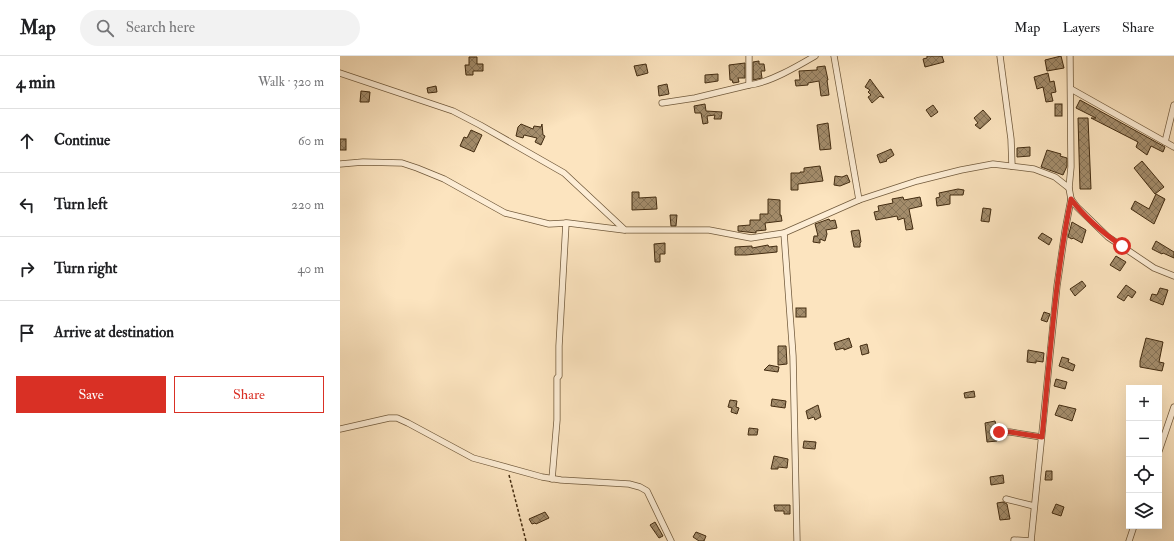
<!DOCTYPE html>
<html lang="en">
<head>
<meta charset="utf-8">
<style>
	:root { --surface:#fff; --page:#f2f2f2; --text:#202124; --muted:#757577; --line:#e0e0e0; --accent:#d93025 }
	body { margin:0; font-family:"IM FELL Double Pica",serif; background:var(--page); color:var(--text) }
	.controls { position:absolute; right:12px; bottom:12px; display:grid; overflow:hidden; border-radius:0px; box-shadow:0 4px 16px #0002 }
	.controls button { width:36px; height:36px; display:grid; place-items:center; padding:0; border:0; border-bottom:1px solid var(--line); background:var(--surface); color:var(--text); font:20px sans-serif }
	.stop { position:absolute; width:12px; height:12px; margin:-9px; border:3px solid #d93025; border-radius:50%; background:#fff }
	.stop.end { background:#d93025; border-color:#fff; box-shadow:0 1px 4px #0008 }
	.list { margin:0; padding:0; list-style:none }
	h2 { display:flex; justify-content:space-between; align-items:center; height:52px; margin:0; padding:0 16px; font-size:17px }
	h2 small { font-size:13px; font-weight:400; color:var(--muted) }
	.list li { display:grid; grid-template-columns:26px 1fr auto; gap:12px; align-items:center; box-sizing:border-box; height:64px; padding:0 16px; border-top:1px solid var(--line) }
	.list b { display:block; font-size:15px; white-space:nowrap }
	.list em { font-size:13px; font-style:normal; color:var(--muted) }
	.actions { display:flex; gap:8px; padding:12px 16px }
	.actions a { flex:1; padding:9px 0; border:1px solid var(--accent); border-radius:0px; text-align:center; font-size:14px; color:var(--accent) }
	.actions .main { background:var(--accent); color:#fff }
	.icon { flex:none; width:22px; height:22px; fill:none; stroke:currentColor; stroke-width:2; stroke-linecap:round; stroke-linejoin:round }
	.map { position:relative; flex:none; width:834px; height:485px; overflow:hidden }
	header { display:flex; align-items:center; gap:24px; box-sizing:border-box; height:56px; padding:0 20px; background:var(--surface); border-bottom:1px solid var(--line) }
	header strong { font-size:19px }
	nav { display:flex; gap:22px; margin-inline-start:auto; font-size:14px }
	.search { width:280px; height:36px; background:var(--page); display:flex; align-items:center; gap:10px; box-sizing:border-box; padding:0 14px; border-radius:22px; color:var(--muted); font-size:15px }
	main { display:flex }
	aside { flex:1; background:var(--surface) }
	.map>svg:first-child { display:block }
	.building { fill:url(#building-cross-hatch); stroke:#432c11 }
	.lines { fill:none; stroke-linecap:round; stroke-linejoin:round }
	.minor-casing { stroke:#715a3c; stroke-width:7 }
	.path { stroke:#432c11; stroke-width:1.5; stroke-dasharray:3 2; stroke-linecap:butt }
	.minor { stroke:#fdedd5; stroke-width:5.5 }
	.route { stroke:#d93025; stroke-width:5 }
</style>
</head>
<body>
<header>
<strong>Map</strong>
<div class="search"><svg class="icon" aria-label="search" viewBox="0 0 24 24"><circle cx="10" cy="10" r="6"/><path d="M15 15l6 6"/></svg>Search here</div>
<nav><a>Map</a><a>Layers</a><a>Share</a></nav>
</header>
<main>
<aside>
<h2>4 min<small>Walk · 320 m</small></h2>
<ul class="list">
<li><svg class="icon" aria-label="ahead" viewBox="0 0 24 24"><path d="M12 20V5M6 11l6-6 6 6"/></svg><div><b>Continue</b></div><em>60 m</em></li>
<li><svg class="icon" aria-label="left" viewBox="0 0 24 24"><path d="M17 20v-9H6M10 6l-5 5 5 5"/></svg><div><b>Turn left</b></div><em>220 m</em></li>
<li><svg class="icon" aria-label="right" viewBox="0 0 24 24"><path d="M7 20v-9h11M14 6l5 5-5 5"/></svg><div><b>Turn right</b></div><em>40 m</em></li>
<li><svg class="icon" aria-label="arrive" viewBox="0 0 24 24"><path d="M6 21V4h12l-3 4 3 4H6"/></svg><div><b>Arrive at destination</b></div></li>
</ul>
<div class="actions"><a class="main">Save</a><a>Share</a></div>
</aside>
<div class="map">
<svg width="834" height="485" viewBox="0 0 834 485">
	<defs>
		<pattern id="building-cross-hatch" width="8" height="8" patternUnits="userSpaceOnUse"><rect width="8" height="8" fill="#a38c6b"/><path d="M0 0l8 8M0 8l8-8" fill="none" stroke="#867357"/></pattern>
	</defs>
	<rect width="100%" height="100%" fill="#fce4bf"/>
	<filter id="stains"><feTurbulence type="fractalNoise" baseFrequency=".005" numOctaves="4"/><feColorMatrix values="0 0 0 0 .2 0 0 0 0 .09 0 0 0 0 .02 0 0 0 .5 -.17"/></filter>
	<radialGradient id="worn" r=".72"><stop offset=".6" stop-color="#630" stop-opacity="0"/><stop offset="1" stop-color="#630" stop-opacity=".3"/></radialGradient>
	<!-- building -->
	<g class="building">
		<path d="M 587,0 L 602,0 L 604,6 L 585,11 L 583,3 L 587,2 Z"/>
		<path d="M 721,0 L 724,12 L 707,15 L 705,4 Z"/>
		<path d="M 129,1 L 137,1 L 137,8 L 143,8 L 143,15 L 133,15 L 133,19 L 126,19 L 125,9 L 129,9 Z"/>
		<path d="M 419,5 L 419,8 L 424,8 L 425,15 L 421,15 L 422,22 L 413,24 L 413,6 Z"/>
		<path d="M 405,7 L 405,22 L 398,22 L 399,26 L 393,27 L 392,24 L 390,24 L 389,9 Z"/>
		<path d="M 306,8 L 308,17 L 297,20 L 294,10 Z"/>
		<path d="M 485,10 L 488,24 L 487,24 L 489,39 L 481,40 L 479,25 L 468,27 L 468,29 L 456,30 L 455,24 L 460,24 L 459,15 L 477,14 L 477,11 Z"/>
		<path d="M 708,17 L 710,26 L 714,25 L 716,36 L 711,37 L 713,45 L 706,46 L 703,31 L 697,33 L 694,21 Z"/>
		<path d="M 378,18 L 378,25 L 365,27 L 365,19 Z"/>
		<path d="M 530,23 L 544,42 L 540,40 L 532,47 L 528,41 L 531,39 L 528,36 L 530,34 L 525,31 Z"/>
		<path d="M 327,28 L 329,38 L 319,40 L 318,30 Z"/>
		<path d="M 96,30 L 97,36 L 88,37 L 87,32 Z"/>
		<path d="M 21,35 L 30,36 L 29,46 L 20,46 Z"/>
		<path d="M 740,44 L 825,91 L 823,96 L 811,90 L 807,99 L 796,91 L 798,86 L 751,62 L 756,62 L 736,52 Z"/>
		<path d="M 365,48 L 366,55 L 382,56 L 381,63 L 374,63 L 375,59 L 367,60 L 368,67 L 363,68 L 361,57 L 355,57 L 354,50 Z"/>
		<rect x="715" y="48" width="7" height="12"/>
		<path d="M 593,49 L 598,56 L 591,61 L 586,54 Z"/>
		<path d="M 643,54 L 651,63 L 640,73 L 635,69 L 638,67 L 634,62 Z"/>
		<path d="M 738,62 L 748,62 L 751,133 L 740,133 Z"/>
		<path d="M 488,67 L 491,93 L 480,94 L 477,69 Z"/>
		<path d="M 181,68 L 193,73 L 194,70 L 201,71 L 202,68 L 203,79 L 205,80 L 201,89 L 195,86 L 197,82 L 184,79 L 183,82 L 176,80 L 178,71 Z"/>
		<path d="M 131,74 L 142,79 L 134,96 L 120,90 L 124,81 L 127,82 Z"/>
		<rect x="0" y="83" width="6" height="11"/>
		<path d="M 690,91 L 690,100 L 677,101 L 677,92 Z"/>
		<path d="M 551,93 L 554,99 L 546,104 L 547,105 L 540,107 L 537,99 Z"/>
		<path d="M 707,94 L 721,98 L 720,100 L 727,102 L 727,110 L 723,119 L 701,111 Z"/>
		<path d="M 802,105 L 824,131 L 815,138 L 794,112 Z"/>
		<path d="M 480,110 L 483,125 L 458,128 L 458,134 L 451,134 L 451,117 L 460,117 L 460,116 L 464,116 L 464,112 Z"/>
		<path d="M 507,119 L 510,126 L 500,130 L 494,129 L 495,120 L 502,121 Z"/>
		<path d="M 618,133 L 624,134 L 623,139 L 610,139 L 610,148 L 597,150 L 596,142 L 600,141 L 599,137 Z"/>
		<path d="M 292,136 L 299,136 L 299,142 L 316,141 L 317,153 L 292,154 Z"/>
		<path d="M 816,138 L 825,143 L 814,168 L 791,153 L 795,145 L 809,153 Z"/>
		<path d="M 563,141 L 564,144 L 580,141 L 582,150 L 569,153 L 573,173 L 566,174 L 564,162 L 558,164 L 557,160 L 536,164 L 534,156 L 539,155 L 538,150 L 553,147 L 552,143 Z"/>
		<path d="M 428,143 L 440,144 L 440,159 L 441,159 L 442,165 L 425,167 L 426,174 L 416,175 L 416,177 L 398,175 L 398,170 L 410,169 L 410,164 L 420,164 L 420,158 L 428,158 Z"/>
		<path d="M 643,152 L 651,153 L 649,166 L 641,165 Z"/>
		<path d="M 330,159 L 337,159 L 336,170 L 331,170 Z"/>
		<path d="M 489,163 L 490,165 L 495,164 L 497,172 L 486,174 L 487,178 L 485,185 L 480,183 L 480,187 L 473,186 L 474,180 L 478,180 L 475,168 Z"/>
		<path d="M 732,166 L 746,174 L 742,187 L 733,182 L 732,183 L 728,181 Z"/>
		<path d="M 519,174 L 521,186 L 520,187 L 520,191 L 514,191 L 511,175 Z"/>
		<path d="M 702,177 L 712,183 L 709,189 L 698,182 Z"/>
		<path d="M 816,185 L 834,196 L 834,202 L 823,197 L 822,198 L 812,193 Z"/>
		<path d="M 325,187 L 325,198 L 320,198 L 320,206 L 315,206 L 314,188 Z"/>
		<path d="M 428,189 L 429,191 L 437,190 L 437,196 L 406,199 L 395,199 L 395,191 L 412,190 L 412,192 Z"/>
		<path d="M 776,200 L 786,206 L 780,215 L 770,209 Z"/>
		<path d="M 742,225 L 746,230 L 735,240 L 730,233 Z"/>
		<path d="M 786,229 L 796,236 L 792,242 L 788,239 L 784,245 L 777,241 Z"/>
		<path d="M 820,232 L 828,234 L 823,249 L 810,244 L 812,238 L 817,239 Z"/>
		<rect x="456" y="252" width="10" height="9"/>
		<path d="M 704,256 L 710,258 L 707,266 L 701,264 Z"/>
		<path d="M 509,282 L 512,291 L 504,294 L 504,292 L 496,294 L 494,287 Z"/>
		<path d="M 806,282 L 823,286 L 819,306 L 824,307 L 822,315 L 800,311 L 800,305 Z"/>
		<path d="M 527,288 L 529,297 L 522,299 L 520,290 Z"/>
		<path d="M 438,290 L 446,290 L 447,308 L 438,309 Z"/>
		<path d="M 688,294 L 704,297 L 703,306 L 696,305 L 696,307 L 687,306 Z"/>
		<path d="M 722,301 L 729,303 L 728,306 L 735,309 L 733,315 L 719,310 Z"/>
		<path d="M 429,309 L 439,311 L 438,316 L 424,314 Z"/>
		<path d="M 716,323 L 727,326 L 725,333 L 714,330 Z"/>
		<path d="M 634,335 L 635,341 L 625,342 L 624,337 Z"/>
		<path d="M 432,343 L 446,345 L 445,352 L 431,350 Z"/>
		<path d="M 390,344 L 397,345 L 396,351 L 399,352 L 397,358 L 391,356 L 392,352 L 388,351 Z"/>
		<path d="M 478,349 L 481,361 L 475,364 L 474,361 L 468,363 L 466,355 Z"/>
		<path d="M 719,349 L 736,353 L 732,365 L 715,359 Z"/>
		<path d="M 655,365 L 657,373 L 655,376 L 657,385 L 647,386 L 645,367 Z"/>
		<path d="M 409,372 L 418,373 L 417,379 L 408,379 Z"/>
		<path d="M 464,385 L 476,386 L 475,393 L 463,392 Z"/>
		<path d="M 434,400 L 448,403 L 447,412 L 438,411 L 438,413 L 431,413 Z"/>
		<path d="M 706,415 L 712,415 L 712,424 L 705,424 Z"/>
		<path d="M 663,419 L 664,427 L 651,429 L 650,421 Z"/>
		<path d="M 663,446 L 667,448 L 670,463 L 660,464 L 657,447 Z"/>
		<path d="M 716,448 L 724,451 L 721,460 L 712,457 Z"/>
		<path d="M 434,449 L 450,449 L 450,458 L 444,458 L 444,455 L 435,455 Z"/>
		<path d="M 205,456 L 209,462 L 196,468 L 195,467 L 192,468 L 189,463 Z"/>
		<path d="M 315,466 L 323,480 L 319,482 L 310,469 Z"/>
		<path d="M 356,476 L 366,480 L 364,485 L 359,485 L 353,481 Z"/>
	</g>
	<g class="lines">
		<defs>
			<g id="minor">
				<path d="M 409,0 L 409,29 C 429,27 458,10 475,0"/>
				<path d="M 494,0 L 519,144"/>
				<path d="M 660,0 L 671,83 L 672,110"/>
				<path d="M 0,17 L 113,55 L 140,69 L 224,117 L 285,174 L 369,174 L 411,182 L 444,177 L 519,144 L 577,125 L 621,114 L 653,108 L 694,113 L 715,121 L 729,132 L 731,143 L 737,151 L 768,181 L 814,212 L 834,220"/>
				<path d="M 731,33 L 834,91"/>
				<path d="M 322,47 L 355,42 L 409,29"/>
				<path d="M 825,86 L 834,49"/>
				<path d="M 0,108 L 23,106 L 62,107 L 77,112 L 104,123 L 165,157 L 209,168 L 228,167 L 284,174"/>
				<path d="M 729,132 L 731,111 L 730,0"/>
				<path d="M 444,177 L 453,300 L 457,485"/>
				<path d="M 0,373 L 49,362 L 57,362 L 68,367 L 133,402 L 202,421 L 221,424 L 289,428 L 300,431 L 307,435 L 331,485"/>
				<path d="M 659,376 L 670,376 L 701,381"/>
				<path d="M 819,395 L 834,351"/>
				<path d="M 212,423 L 217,364 L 217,322 L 219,320 L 219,290 L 226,167"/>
				<path d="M 666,443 L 694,450"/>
				<path d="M 674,484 L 691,485"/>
				<path d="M 691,485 L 717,230 L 725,175 L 731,143"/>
				<path d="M 789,485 L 794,470"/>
			</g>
		</defs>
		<!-- minor casing -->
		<use href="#minor" class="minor-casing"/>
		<!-- path -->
		<path class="path" d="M 169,419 L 186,485"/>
		<!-- minor -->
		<use href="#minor" class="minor"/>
	</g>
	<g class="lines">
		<!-- route -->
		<path class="route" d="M 659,376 L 670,376 L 702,381 C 710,302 715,221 731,143 C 745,162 763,177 782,190"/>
	</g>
	<rect width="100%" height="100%" filter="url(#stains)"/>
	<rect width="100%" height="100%" fill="url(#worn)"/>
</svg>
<div class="controls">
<button>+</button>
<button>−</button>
<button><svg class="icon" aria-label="locate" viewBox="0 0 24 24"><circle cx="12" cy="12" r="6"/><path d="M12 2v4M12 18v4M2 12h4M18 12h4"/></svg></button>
<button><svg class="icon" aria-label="layers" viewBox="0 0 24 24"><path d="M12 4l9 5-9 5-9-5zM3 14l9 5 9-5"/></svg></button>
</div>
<div class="stop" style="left:782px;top:190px"></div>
<div class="stop end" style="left:659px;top:376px"></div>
</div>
</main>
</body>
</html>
